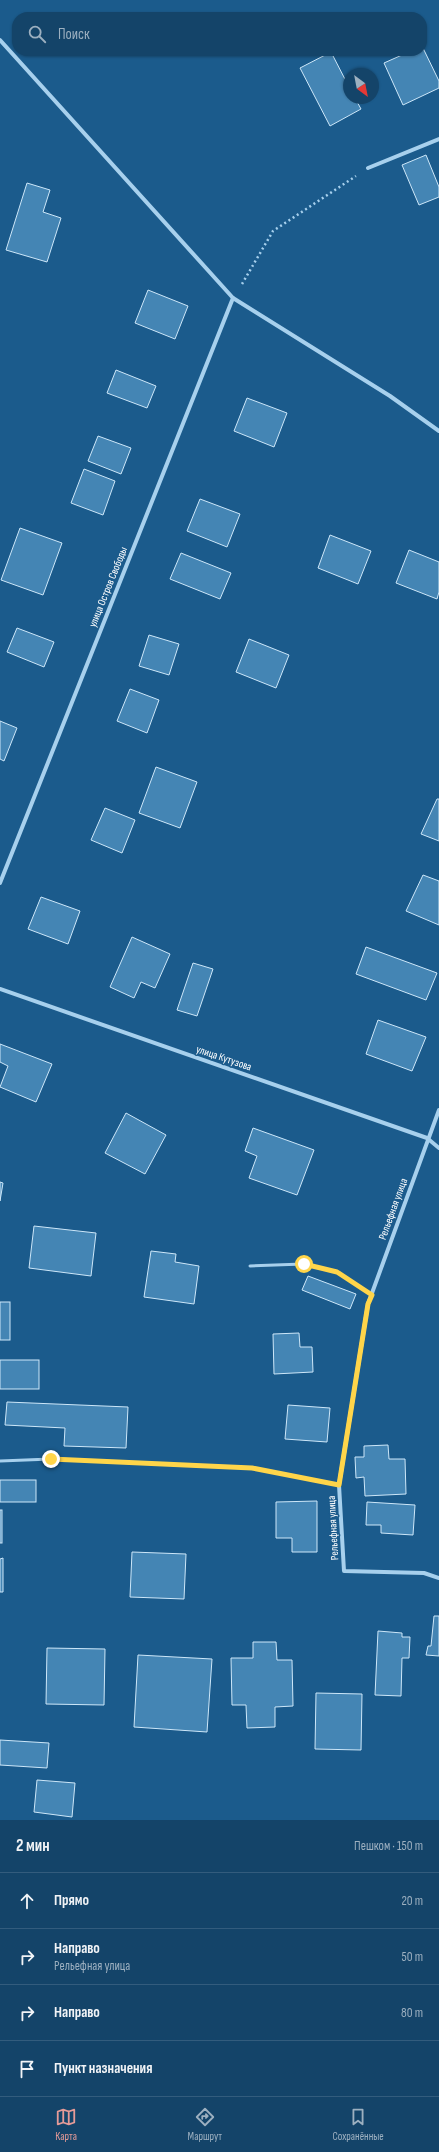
<!DOCTYPE html>
<html lang="ru">
<head>
<meta charset="utf-8">
<style>
	:root { --surface:#144469; --page:#214e71; --text:#f1f3f6; --muted:#9db0c0; --line:#335c7d; --accent:#e69b98 }
	body { margin:0; font-family:"Sofia Sans Condensed",sans-serif; background:var(--page); color:var(--text) }
	.compass { position:absolute; left:343px; top:68px; width:36px; height:36px; border-radius:50%; background:var(--surface); box-shadow:0 1px 3px #0004; rotate:148deg }
	.stop { position:absolute; width:12px; height:12px; margin:-9px; border:3px solid #ffd54a; border-radius:50%; background:#fff }
	.stop.end { background:#ffd54a; border-color:#fff; box-shadow:0 1px 4px #0008 }
	.list { margin:0; padding:0; list-style:none }
	h2 { display:flex; justify-content:space-between; align-items:center; height:52px; margin:0; padding:0 16px; font-size:17px }
	h2 small { font-size:13px; font-weight:400; color:var(--muted) }
	.list li { display:grid; grid-template-columns:26px 1fr auto; gap:12px; align-items:center; box-sizing:border-box; height:56px; padding:0 16px; border-top:1px solid var(--line) }
	.list b { display:block; font-size:15px; white-space:nowrap }
	.list p { margin:0; font-size:13px; white-space:nowrap; color:var(--muted) }
	.list em { font-size:13px; font-style:normal; color:var(--muted) }
	.icon { flex:none; width:22px; height:22px; fill:none; stroke:currentColor; stroke-width:2; stroke-linecap:round; stroke-linejoin:round }
	.map { position:relative; flex:none; width:439px; height:1820px; overflow:hidden }
	.search { position:absolute; background:var(--surface); box-shadow:0 1px 3px #0004; left:12px; right:12px; top:12px; height:44px; display:flex; align-items:center; gap:10px; box-sizing:border-box; padding:0 14px; border-radius:16px; color:var(--muted); font-size:15px }
	.sheet { height:276px; background:var(--surface) }
	nav { display:flex; justify-content:space-around; align-items:center; box-sizing:border-box; height:56px; border-top:1px solid var(--line); background:var(--surface); font-size:11px; color:var(--muted) }
	nav a { display:grid; justify-items:center; gap:2px }
	nav .on { color:var(--accent) }
	.map>svg:first-child { display:block }
	.building { fill:#4485b4; stroke:#cde7f9 }
	.lines { fill:none; stroke-linecap:round; stroke-linejoin:round }
	.path { stroke:#a7d0ed; stroke-width:2.5; stroke-dasharray:2 3; stroke-linecap:butt }
	.lane { stroke:#a7d0ed; stroke-width:3 }
	.street { stroke:#a7d0ed; stroke-width:4 }
	.route { stroke:#ffd54a; stroke-width:5 }
	.labels { text-anchor:middle; dominant-baseline:central; stroke-width:3; stroke-linejoin:round; paint-order:stroke }
	.street-label { font-size:11px; fill:#fff; stroke:#1b5b8c }
</style>
</head>
<body>
<div class="map">
<svg width="439" height="1820" viewBox="0 0 439 1820">
	<rect width="100%" height="100%" fill="#1b5b8c"/>
	<!-- building -->
	<g class="building">
		<path d="M 422,46 L 439,81 L 439,88 L 403,105 L 384,63 L 411,51 L 422,51 Z"/>
		<path d="M 331,52 L 349,87 L 349,98 L 355,98 L 361,109 L 330,126 L 300,68 Z"/>
		<path d="M 426,155 L 439,187 L 439,197 L 419,205 L 402,165 Z"/>
		<path d="M 27,183 L 50,190 L 43,212 L 61,218 L 47,262 L 6,250 Z"/>
		<path d="M 148,290 L 188,306 L 175,339 L 135,323 Z"/>
		<path d="M 116,370 L 156,386 L 147,408 L 107,393 Z"/>
		<path d="M 247,398 L 287,413 L 274,447 L 234,431 Z"/>
		<path d="M 98,436 L 131,448 L 121,474 L 88,461 Z"/>
		<path d="M 84,469 L 115,481 L 103,515 L 71,503 Z"/>
		<path d="M 200,499 L 240,514 L 227,547 L 187,531 Z"/>
		<path d="M 20,528 L 62,543 L 43,595 L 1,580 Z"/>
		<path d="M 330,535 L 371,551 L 358,584 L 318,568 Z"/>
		<path d="M 409,550 L 439,562 L 439,592 L 437,599 L 396,583 Z"/>
		<path d="M 181,553 L 231,573 L 220,599 L 170,579 Z"/>
		<path d="M 17,628 L 54,642 L 44,667 L 7,652 Z"/>
		<path d="M 149,635 L 179,644 L 169,675 L 139,666 Z"/>
		<path d="M 249,639 L 289,655 L 276,688 L 236,672 Z"/>
		<path d="M 130,689 L 159,700 L 147,733 L 117,721 Z"/>
		<path d="M 0,721 L 17,728 L 4,761 L 0,759 Z"/>
		<path d="M 156,767 L 197,782 L 180,828 L 139,813 Z"/>
		<path d="M 437,799 L 439,799 L 439,841 L 421,834 Z"/>
		<path d="M 105,808 L 135,820 L 122,853 L 91,840 Z"/>
		<path d="M 423,875 L 439,881 L 439,925 L 406,911 Z"/>
		<path d="M 41,897 L 80,911 L 68,944 L 28,929 Z"/>
		<path d="M 132,937 L 170,954 L 155,988 L 141,982 L 134,998 L 110,987 Z"/>
		<path d="M 366,947 L 437,973 L 426,1000 L 356,974 Z"/>
		<path d="M 193,963 L 213,969 L 197,1016 L 177,1010 Z"/>
		<path d="M 378,1020 L 426,1037 L 412,1071 L 366,1054 Z"/>
		<path d="M 0,1044 L 52,1064 L 36,1102 L 0,1087 L 8,1066 L 0,1062 Z"/>
		<path d="M 126,1113 L 166,1135 L 145,1174 L 105,1153 Z"/>
		<path d="M 253,1128 L 314,1150 L 297,1195 L 249,1178 L 257,1156 L 245,1151 Z"/>
		<path d="M 0,1182 L 3,1183 L 0,1201 Z"/>
		<path d="M 34,1226 L 96,1233 L 91,1276 L 29,1268 Z"/>
		<path d="M 151,1251 L 176,1254 L 175,1262 L 199,1266 L 194,1304 L 144,1297 Z"/>
		<path d="M 308,1276 L 356,1294 L 350,1309 L 302,1290 Z"/>
		<rect x="0" y="1302" width="10" height="38"/>
		<path d="M 299,1333 L 300,1347 L 312,1347 L 313,1372 L 274,1374 L 273,1334 Z"/>
		<rect x="0" y="1360" width="39" height="29"/>
		<path d="M 7,1402 L 128,1407 L 126,1448 L 64,1446 L 65,1428 L 5,1425 Z"/>
		<path d="M 288,1405 L 330,1408 L 327,1442 L 285,1439 Z"/>
		<path d="M 388,1445 L 389,1459 L 405,1459 L 406,1494 L 365,1496 L 364,1477 L 356,1478 L 355,1457 L 364,1457 L 364,1446 Z"/>
		<rect x="0" y="1480" width="36" height="22"/>
		<path d="M 317,1501 L 317,1552 L 292,1552 L 292,1538 L 276,1538 L 276,1502 Z"/>
		<path d="M 367,1502 L 415,1505 L 413,1535 L 381,1533 L 381,1525 L 366,1525 Z"/>
		<rect x="0" y="1510" width="2" height="33"/>
		<path d="M 132,1552 L 186,1554 L 184,1599 L 130,1597 Z"/>
		<path d="M 3,1558 L 3,1592 L 0,1592 L 0,1559 Z"/>
		<path d="M 434,1616 L 439,1616 L 439,1656 L 426,1655 L 428,1646 L 431,1646 Z"/>
		<path d="M 378,1631 L 402,1633 L 402,1637 L 410,1637 L 409,1658 L 402,1658 L 401,1696 L 375,1695 Z"/>
		<path d="M 253,1642 L 276,1642 L 277,1660 L 292,1660 L 293,1706 L 275,1707 L 275,1727 L 247,1728 L 246,1705 L 232,1705 L 231,1658 L 253,1658 Z"/>
		<path d="M 47,1648 L 105,1649 L 104,1705 L 46,1704 Z"/>
		<path d="M 138,1655 L 212,1659 L 207,1732 L 134,1727 Z"/>
		<path d="M 316,1693 L 362,1694 L 361,1750 L 315,1749 Z"/>
		<path d="M 0,1740 L 49,1743 L 47,1768 L 0,1765 Z"/>
		<path d="M 37,1780 L 75,1783 L 72,1817 L 34,1812 Z"/>
	</g>
	<g class="lines">
		<!-- path -->
		<path class="path" d="M 242,284 L 273,231 L 356,176"/>
		<!-- lane -->
		<g class="lane">
			<path d="M 250,1266 L 303,1264 L 337,1272 L 372,1295"/>
			<path d="M 0,1461 L 51,1459 L 252,1468 L 339,1485"/>
		</g>
		<!-- street -->
		<g class="street">
			<path d="M 0,40 L 233,298 L 390,396 L 439,431"/>
			<path d="M 368,168 L 439,139"/>
			<path d="M 0,883 L 233,298"/>
			<path d="M 0,989 L 427,1138 L 439,1148"/>
			<path d="M 439,1110 L 368,1304 L 339,1485 L 344,1571 L 424,1573 L 439,1578"/>
		</g>
	</g>
	<g class="lines">
		<!-- route -->
		<path class="route" d="M 51,1459 L 252,1468 L 339,1485 L 368,1304 L 372,1295 L 337,1272 L 304,1264"/>
	</g>
	<g class="labels">
		<!-- street labels -->
		<g class="street-label">
			<text transform="translate(108 587) rotate(-68)">улица Остров Свободы</text>
			<text transform="translate(224 1058) rotate(19)">улица Кутузова</text>
			<text transform="translate(393 1209) rotate(-70)">Рельефная улица</text>
			<text transform="translate(333 1528) rotate(-93)">Рельефная улица</text>
		</g>
	</g>
</svg>
<svg class="compass" viewBox="-18 -18 36 36"><path d="M0-13l5 13h-10z" fill="#e53935"/><path d="M0 13l5-13h-10z" fill="#9db0c0"/></svg>
<div class="stop" style="left:304px;top:1264px"></div>
<div class="stop end" style="left:51px;top:1459px"></div>
<div class="search"><svg class="icon" aria-label="search" viewBox="0 0 24 24"><circle cx="10" cy="10" r="6"/><path d="M15 15l6 6"/></svg>Поиск</div>
</div>
<section class="sheet">
<h2>2 мин<small>Пешком · 150 m</small></h2>
<ul class="list">
<li><svg class="icon" aria-label="ahead" viewBox="0 0 24 24"><path d="M12 20V5M6 11l6-6 6 6"/></svg><div><b>Прямо</b></div><em>20 m</em></li>
<li><svg class="icon" aria-label="right" viewBox="0 0 24 24"><path d="M7 20v-9h11M14 6l5 5-5 5"/></svg><div><b>Направо</b><p>Рельефная улица</p></div><em>50 m</em></li>
<li><svg class="icon" aria-label="right" viewBox="0 0 24 24"><path d="M7 20v-9h11M14 6l5 5-5 5"/></svg><div><b>Направо</b></div><em>80 m</em></li>
<li><svg class="icon" aria-label="arrive" viewBox="0 0 24 24"><path d="M6 21V4h12l-3 4 3 4H6"/></svg><div><b>Пункт назначения</b></div></li>
</ul>
</section>
<nav>
<a class="on"><svg class="icon" aria-label="map" viewBox="0 0 24 24"><path d="M3 6l6-2 6 2 6-2v14l-6 2-6-2-6 2zM9 4v14M15 6v14"/></svg>Карта</a>
<a><svg class="icon" aria-label="directions" viewBox="0 0 24 24"><path d="M12 3l9 9-9 9-9-9zM9 14v-3h6M13 9l2 2-2 2"/></svg>Маршрут</a>
<a><svg class="icon" aria-label="saved" viewBox="0 0 24 24"><path d="M7 4h10v16l-5-4-5 4z"/></svg>Сохранённые</a>
</nav>
</body>
</html>
